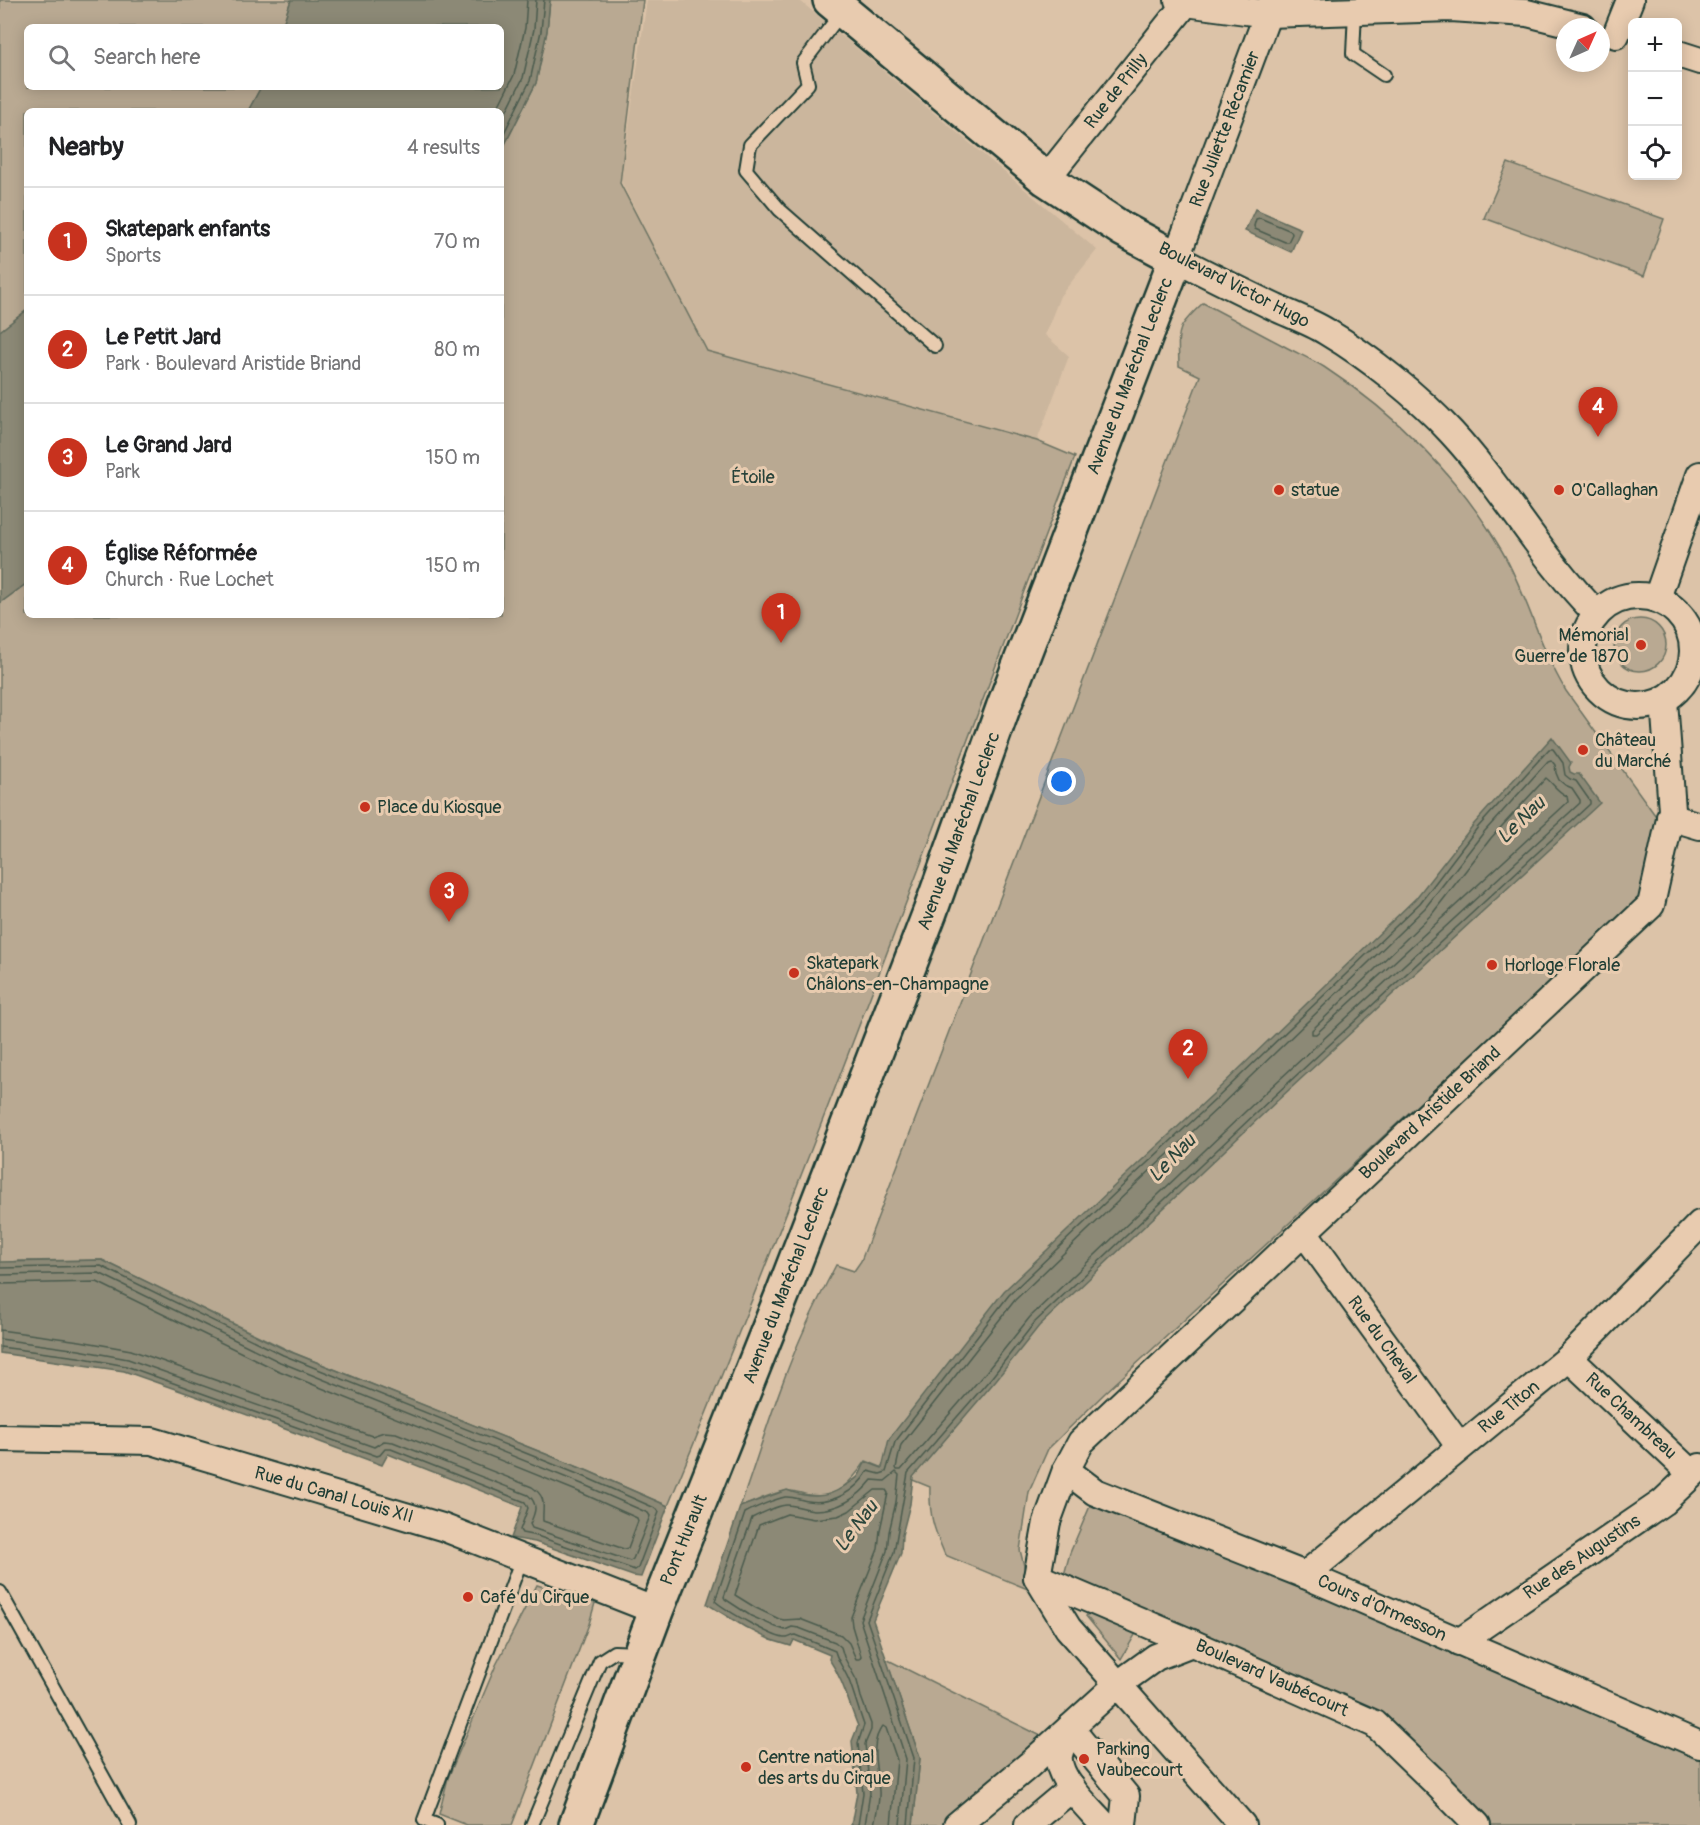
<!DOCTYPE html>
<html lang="en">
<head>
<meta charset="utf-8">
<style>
	:root { --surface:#fff; --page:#f6f6f6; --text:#202124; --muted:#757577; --line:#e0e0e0; --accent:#c8321e }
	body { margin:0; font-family:Pangolin,sans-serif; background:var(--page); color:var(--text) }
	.controls { position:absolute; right:18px; top:18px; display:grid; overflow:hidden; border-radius:9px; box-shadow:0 3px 15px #0003 }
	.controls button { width:54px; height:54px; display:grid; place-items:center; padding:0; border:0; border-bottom:2px solid var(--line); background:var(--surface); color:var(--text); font:30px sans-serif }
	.compass { position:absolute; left:1556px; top:18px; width:54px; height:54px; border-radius:50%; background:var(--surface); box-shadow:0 3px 15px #0003; rotate:45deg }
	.you { position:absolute; left:1062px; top:782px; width:21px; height:21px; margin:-15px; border:4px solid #fff; border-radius:50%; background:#1a73e8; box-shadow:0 0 0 9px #1a73e833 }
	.badge { display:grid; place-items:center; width:39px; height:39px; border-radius:50%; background:var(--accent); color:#fff; font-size:20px; font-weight:700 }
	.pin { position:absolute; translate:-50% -50px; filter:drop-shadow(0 2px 3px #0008) }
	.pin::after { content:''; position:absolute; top:32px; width:21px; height:18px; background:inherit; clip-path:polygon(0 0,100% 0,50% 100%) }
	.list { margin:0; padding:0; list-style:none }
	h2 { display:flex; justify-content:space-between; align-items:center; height:78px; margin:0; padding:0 24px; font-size:26px }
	h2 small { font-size:20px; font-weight:400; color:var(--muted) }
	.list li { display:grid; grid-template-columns:39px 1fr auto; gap:18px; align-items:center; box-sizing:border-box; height:108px; padding:0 24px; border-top:2px solid var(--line) }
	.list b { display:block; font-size:22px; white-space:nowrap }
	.list p { margin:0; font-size:20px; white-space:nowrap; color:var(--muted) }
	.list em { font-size:20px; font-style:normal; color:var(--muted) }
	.icon { flex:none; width:33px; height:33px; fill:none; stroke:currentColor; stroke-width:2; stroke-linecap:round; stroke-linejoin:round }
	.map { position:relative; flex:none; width:1700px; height:1825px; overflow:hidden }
	.search { position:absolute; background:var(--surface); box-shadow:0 3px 15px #0003; left:24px; top:24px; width:480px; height:66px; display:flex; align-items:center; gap:15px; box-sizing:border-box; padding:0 21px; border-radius:9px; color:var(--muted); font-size:22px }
	.panel { position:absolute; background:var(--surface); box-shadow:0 3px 15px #0003; left:24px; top:108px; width:480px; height:510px; border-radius:9px }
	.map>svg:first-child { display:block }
	.built { fill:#cbb69d }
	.green { fill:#b9a992; stroke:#6c7363; stroke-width:1.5 }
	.water { fill:#8c8976; stroke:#606b5c; stroke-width:1.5 }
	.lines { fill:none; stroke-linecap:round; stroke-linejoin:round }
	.shore { stroke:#4b5b4e; stroke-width:1.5 }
	.lane-casing { stroke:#1f3d34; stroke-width:16 }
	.street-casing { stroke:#1f3d34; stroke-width:30 }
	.secondary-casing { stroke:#1f3d34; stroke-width:38 }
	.lane { stroke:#e8cbaf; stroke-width:12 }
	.street { stroke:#e8cbaf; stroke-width:26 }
	.secondary { stroke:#e8cbaf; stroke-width:33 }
	.poi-dot { fill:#c8321e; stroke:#e8cbaf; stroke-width:2 }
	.labels { text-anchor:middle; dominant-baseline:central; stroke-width:6; stroke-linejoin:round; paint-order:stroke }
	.street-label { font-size:18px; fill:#1f3d34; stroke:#e8cbaf }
	.park-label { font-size:18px; fill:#274239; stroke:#e8cbaf }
	.poi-label { font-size:18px; fill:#1f3d34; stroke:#e8cbaf; text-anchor:start }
	.water-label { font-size:20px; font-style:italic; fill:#2a453b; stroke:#e8cbaf }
</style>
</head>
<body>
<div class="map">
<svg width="1700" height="1825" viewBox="0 0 1700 1825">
	<rect width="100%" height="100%" fill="#dcc3a8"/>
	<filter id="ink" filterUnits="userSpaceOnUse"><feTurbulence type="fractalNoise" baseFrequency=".0167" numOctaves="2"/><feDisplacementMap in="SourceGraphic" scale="12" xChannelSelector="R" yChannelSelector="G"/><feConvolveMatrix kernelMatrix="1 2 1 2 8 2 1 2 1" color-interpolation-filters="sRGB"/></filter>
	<g filter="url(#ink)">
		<!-- built -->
		<path class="built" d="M 647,0 L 799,0 L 1097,250 L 1060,296 L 1045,335 L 1069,356 L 1037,441 L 706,352 L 621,181 Z"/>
		<!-- green -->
		<g class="green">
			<path d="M 0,0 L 291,0 L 282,27 L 27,27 L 27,87 L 261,87 L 248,111 L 27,111 L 27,310 L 0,331 Z"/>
			<path d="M 550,0 L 643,0 L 620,183 L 707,351 L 1037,441 L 1075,457 C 941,808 812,1160 668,1506 L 588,1471 L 294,1353 L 102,1260 L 19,1261 L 0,1264 L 0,603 L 27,583 L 27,615 L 501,615 L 501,152 L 536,83 L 547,31 Z"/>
			<path d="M 1508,163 L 1664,219 L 1644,276 L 1484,218 Z"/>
			<path d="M 1203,303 C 1230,317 1257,332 1284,346 C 1297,353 1311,359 1324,367 C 1396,414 1459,477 1502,551 C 1528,596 1539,647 1566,691 L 1660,822 L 1643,897 L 1105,1393 L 1048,1449 L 1029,1492 L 1020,1550 L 1030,1590 L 945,1555 C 934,1529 929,1516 930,1487 L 866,1461 C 851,1482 837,1500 809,1495 C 801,1494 792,1489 785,1491 C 771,1493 755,1502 740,1507 C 761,1447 779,1385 805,1328 C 815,1306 825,1286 836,1265 L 854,1271 L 861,1261 L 1200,376 L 1179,366 C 1178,329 1175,329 1203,303 Z"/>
			<circle cx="1640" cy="645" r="26"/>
			<path d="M 1093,1499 L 1700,1753 L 1700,1825 L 1475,1825 L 1375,1724 L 1061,1586 L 1070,1553 Z"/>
			<path d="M 537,1585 L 595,1603 L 589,1624 L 512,1825 L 467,1825 L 439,1814 L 448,1778 L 496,1665 Z"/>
			<path d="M 1089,1613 L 1136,1633 L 1121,1659 L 1086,1616 Z"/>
			<path d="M 886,1659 L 1045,1738 L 943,1825 L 913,1825 L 920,1758 Z"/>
		</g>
		<!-- water -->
		<g class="water">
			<path d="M 291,0 L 550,0 L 547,31 L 536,83 L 501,152 L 501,111 L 248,111 L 261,87 L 501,87 L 501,27 L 282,27 Z"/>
			<path d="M 1255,209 L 1301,229 L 1291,252 L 1245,231 Z"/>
			<path d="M 27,310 L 27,583 L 0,603 L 0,331 Z"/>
			<path d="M 1552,737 L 1571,763 L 1569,767 L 1570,772 L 1574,774 L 1579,774 L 1600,803 L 1278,1100 L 1039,1326 L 996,1380 L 913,1477 L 910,1504 L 902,1535 L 901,1553 L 873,1620 L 920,1758 L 913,1825 L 851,1825 L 857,1793 L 852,1741 L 858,1726 C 848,1702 844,1681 829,1659 L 830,1655 L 794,1640 L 791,1646 L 771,1640 L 745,1627 L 707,1604 L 740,1507 L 787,1490 C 806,1498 827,1499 843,1487 C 848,1483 855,1481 859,1475 C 862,1471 862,1467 866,1462 L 882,1468 L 889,1439 L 1004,1291 L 1128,1173 L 1211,1096 L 1416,898 L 1474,824 Z"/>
			<path d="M 102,1260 L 286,1350 L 588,1471 L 668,1506 L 641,1577 L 633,1576 L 535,1542 L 511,1538 L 522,1507 L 388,1454 L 382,1465 L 215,1403 L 124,1371 L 0,1353 L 0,1262 Z"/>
		</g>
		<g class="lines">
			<!-- shore -->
			<g class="shore">
				<path d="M 496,111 L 514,75 L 525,28 L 527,0"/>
				<path d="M 501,122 L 523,78 L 534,29 L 536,0"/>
				<path d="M 501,139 L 530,81 L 541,31 L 544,0"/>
				<path d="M 1260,218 L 1291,231 L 1292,234 L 1288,242 L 1285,242 L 1255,229 L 1254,226 L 1256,219 Z"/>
				<path d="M 1551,760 L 1555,765 L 1556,773 L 1559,780 L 1565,785 L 1572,788 L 1580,800 L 1580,803 L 1268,1090 L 1030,1317 L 986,1372 L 901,1470 L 897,1470 L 896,1468 L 901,1445 L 1015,1300 L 1137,1183 L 1220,1106 L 1425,908 L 1484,832 L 1548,761 Z"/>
				<path d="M 1546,778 C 1553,783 1556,791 1567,796 L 1568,802 L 1316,1034 L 1312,1034 L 1312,1030 L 1432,914 L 1491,838 Z"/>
				<path d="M 0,1268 L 101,1266 L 283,1355 L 585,1477 L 657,1509 L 659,1512 L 638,1568 L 635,1570 L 537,1536 L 522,1533 L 520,1530 L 528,1508 L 525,1502 L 391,1449 L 385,1449 L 380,1455 L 377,1456 L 126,1366 L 78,1357 L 0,1347"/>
				<path d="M 0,1275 L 99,1273 L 280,1362 L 582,1484 L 648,1513 L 650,1516 L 633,1559 L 630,1561 L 532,1528 L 530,1524 C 535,1513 539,1504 528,1495 L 393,1442 L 384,1441 L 374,1447 L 128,1359 L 79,1350 L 0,1339"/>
				<path d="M 0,1284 L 97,1282 L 277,1370 L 579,1492 L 637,1518 L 638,1521 L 628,1548 L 624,1549 L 543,1521 C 542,1506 548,1498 532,1487 L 396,1433 L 384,1432 L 372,1436 L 131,1350 L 80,1341 L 0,1330"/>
				<path d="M 875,1490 L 886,1490 L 888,1493 L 880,1530 L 878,1549 L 851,1617 L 852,1626 L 861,1656 L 860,1659 L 856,1659 L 849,1643 L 841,1635 L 800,1619 L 784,1620 L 779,1619 L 756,1608 L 735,1595 L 759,1525 L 787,1514 L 814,1519 L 838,1516 L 849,1511 Z"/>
				<path d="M 858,1825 L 863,1793 L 858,1743 L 864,1725 C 859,1711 855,1697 850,1683 C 846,1671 838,1663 835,1651 L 796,1635 C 793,1635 791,1637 787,1638 C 776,1640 724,1609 715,1601 L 745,1513 C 754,1508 775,1499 785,1497 C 792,1496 801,1500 808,1501 C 833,1505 856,1491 868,1471 L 880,1474 L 886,1472 L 895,1442 L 1009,1295 L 1132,1177 L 1215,1100 L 1420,903 L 1478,827 L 1549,749 L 1553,749 L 1563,763 L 1565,775 L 1570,779 L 1576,781 L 1590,801 L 1590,804 L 1274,1096 L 1035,1322 L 992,1377 L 908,1473 L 894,1552 L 867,1620 L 914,1758 L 908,1825"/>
				<path d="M 865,1825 L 870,1793 L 865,1744 L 871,1730 L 871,1724 L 861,1697 L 857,1681 L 844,1657 L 841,1647 L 835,1642 L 799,1628 L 792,1627 L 785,1630 L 776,1627 L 751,1616 L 725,1599 L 724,1597 L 752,1518 C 760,1514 779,1505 787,1505 C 797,1505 806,1510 815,1510 C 838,1510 858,1498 872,1480 L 885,1481 L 896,1472 L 899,1475 L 896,1502 L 889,1532 L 887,1551 L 860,1620 L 906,1759 L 900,1825"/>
				<path d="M 874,1825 C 876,1814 880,1802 879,1791 C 878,1771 868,1743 883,1726 L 886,1728 L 897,1760 L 891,1825"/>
			</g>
			<defs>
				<g id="lane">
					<path d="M 1355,11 L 1353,54 L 1384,75"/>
					<path d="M 842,12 L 803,63 L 808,84 L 750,145 L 746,170 L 780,210 L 935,346"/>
					<path d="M 0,1592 L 130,1825"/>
					<path d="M 437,1825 L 424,1820 L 522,1558"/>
					<path d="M 532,1825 L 600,1661 L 614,1652 L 639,1653"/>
				</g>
				<g id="street">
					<path d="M 1178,0 L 1186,3 L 1268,14 L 1451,8 L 1527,13 L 1583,27"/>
					<path d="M 1273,0 L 1176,258 C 1208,275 1241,291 1274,307 C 1291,315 1311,322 1327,332 C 1369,357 1418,396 1451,432 C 1504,489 1541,558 1596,613"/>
					<path d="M 1616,35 L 1630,0"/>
					<path d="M 1678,54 L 1700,61"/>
					<path d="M 1046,179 L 1186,3"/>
					<circle cx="1638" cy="651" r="55"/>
					<path d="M 1657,598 L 1700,475"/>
					<path d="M 1670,817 L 1700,826"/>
					<path d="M 1304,1232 L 1460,1447"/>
					<path d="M 1569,1358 L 1692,1474"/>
					<path d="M 0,1438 L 152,1441 L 442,1527 L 656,1611"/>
					<path d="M 1066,1470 L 1095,1492 L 1305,1575 L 1700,1745"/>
					<path d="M 1305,1575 L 1569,1358 L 1700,1224"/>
					<path d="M 1037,1577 L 1192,1643 L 1375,1724 L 1435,1782 L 1477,1825"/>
					<path d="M 1459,1642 L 1663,1502 L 1700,1467"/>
					<path d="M 1070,1728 L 1126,1796 L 1123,1825"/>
					<path d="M 1070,1728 C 1066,1736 1061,1746 1059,1755 C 1056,1778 1089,1808 1104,1825"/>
					<path d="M 957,1825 L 1029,1765 L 1117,1685 L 1156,1657 L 1192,1643"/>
					<path d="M 1028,1825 L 1072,1788"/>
					<path d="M 1242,1825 L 1068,1628 L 1037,1577 L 1047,1522 L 1066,1470 L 1081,1442 L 1651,905 L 1672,810 L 1664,700"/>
				</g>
				<path id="secondary" d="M 576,1825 L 656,1611 L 783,1293 L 930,912 L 1003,708 L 1176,258 L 1122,229 L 1046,179 L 830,0"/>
			</defs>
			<!-- lane casing -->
			<use href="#lane" class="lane-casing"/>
			<!-- street casing -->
			<use href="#street" class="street-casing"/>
			<!-- secondary casing -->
			<use href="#secondary" class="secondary-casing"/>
			<!-- lane -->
			<use href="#lane" class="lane"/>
			<!-- street -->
			<use href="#street" class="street"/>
			<!-- secondary -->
			<use href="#secondary" class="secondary"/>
		</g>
	</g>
	<!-- markers -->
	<g class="poi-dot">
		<circle cx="1279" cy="490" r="6"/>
		<circle cx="1559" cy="490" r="6"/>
		<circle cx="1641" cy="645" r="6"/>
		<circle cx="1583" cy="750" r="6"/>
		<circle cx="365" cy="807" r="6"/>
		<circle cx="1492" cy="965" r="6"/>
		<circle cx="794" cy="973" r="6"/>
		<circle cx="468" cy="1597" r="6"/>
		<circle cx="1084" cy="1759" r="6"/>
		<circle cx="746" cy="1767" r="6"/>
	</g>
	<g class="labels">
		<!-- street labels -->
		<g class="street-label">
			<text transform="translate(1116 91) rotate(-52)">Rue de Prilly</text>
			<text transform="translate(1225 129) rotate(-69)">Rue Juliette Récamier</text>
			<text transform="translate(1234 285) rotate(27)">Boulevard Victor Hugo</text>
			<text transform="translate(1130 376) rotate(-69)">Avenue du Maréchal Leclerc</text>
			<text transform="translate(959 831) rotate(-70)">Avenue du Maréchal Leclerc</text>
			<text transform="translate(1430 1113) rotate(-43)">Boulevard Aristide Briand</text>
			<text transform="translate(786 1285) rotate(-69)">Avenue du Maréchal Leclerc</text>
			<text transform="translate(1382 1340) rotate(54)">Rue du Cheval</text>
			<text transform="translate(1509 1407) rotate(-39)">Rue Titon</text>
			<text transform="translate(1631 1416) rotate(43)">Rue Chambreau</text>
			<text transform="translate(334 1495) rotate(16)">Rue du Canal Louis XII</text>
			<text transform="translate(684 1540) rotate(-68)">Pont Hurault</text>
			<text transform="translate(1582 1557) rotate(-34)">Rue des Augustins</text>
			<text transform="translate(1382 1608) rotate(24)">Cours d'Ormesson</text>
			<text transform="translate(1272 1678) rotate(24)">Boulevard Vaubécourt</text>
		</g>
		<!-- park labels -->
		<g class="park-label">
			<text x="753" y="477">Étoile</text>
		</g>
		<!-- poi labels -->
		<g class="poi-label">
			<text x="1291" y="490">statue</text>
			<text x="1571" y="490">O'Callaghan</text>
			<text x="1629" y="635" text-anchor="end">Mémorial<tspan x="1629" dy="21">Guerre de 1870</tspan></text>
			<text x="1595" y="740">Château<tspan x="1595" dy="21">du Marché</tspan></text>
			<text x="377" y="807">Place du Kiosque</text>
			<text x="806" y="963">Skatepark<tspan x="806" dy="21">Châlons-en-Champagne</tspan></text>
			<text x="1504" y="965">Horloge Florale</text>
			<text x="480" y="1597">Café du Cirque</text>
			<text x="1096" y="1749">Parking<tspan x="1096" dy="21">Vaubecourt</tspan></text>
			<text x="758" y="1757">Centre national<tspan x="758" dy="21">des arts du Cirque</tspan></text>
		</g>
		<!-- water labels -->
		<g class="water-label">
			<text transform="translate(1521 820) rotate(-44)">Le Nau</text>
			<text transform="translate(1172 1158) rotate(-46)">Le Nau</text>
			<text transform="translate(856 1526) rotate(-53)">Le Nau</text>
		</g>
	</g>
</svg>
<div class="controls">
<button>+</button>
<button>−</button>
<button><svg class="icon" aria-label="locate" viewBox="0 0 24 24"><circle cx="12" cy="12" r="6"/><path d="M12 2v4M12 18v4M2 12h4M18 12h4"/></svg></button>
</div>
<svg class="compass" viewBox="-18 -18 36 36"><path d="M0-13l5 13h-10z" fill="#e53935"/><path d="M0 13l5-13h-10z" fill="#757577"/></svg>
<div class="you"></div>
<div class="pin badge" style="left:781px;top:643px">1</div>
<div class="pin badge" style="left:1188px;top:1079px">2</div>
<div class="pin badge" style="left:449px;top:922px">3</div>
<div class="pin badge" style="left:1598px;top:437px">4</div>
<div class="search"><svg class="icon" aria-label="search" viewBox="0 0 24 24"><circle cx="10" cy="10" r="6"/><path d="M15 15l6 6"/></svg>Search here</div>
<section class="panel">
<h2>Nearby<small>4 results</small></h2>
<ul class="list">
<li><span class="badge">1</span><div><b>Skatepark enfants</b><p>Sports</p></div><em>70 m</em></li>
<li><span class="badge">2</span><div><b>Le Petit Jard</b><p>Park · Boulevard Aristide Briand</p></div><em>80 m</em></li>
<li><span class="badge">3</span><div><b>Le Grand Jard</b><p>Park</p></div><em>150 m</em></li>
<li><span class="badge">4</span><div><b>Église Réformée</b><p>Church · Rue Lochet</p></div><em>150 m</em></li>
</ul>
</section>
</div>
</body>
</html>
